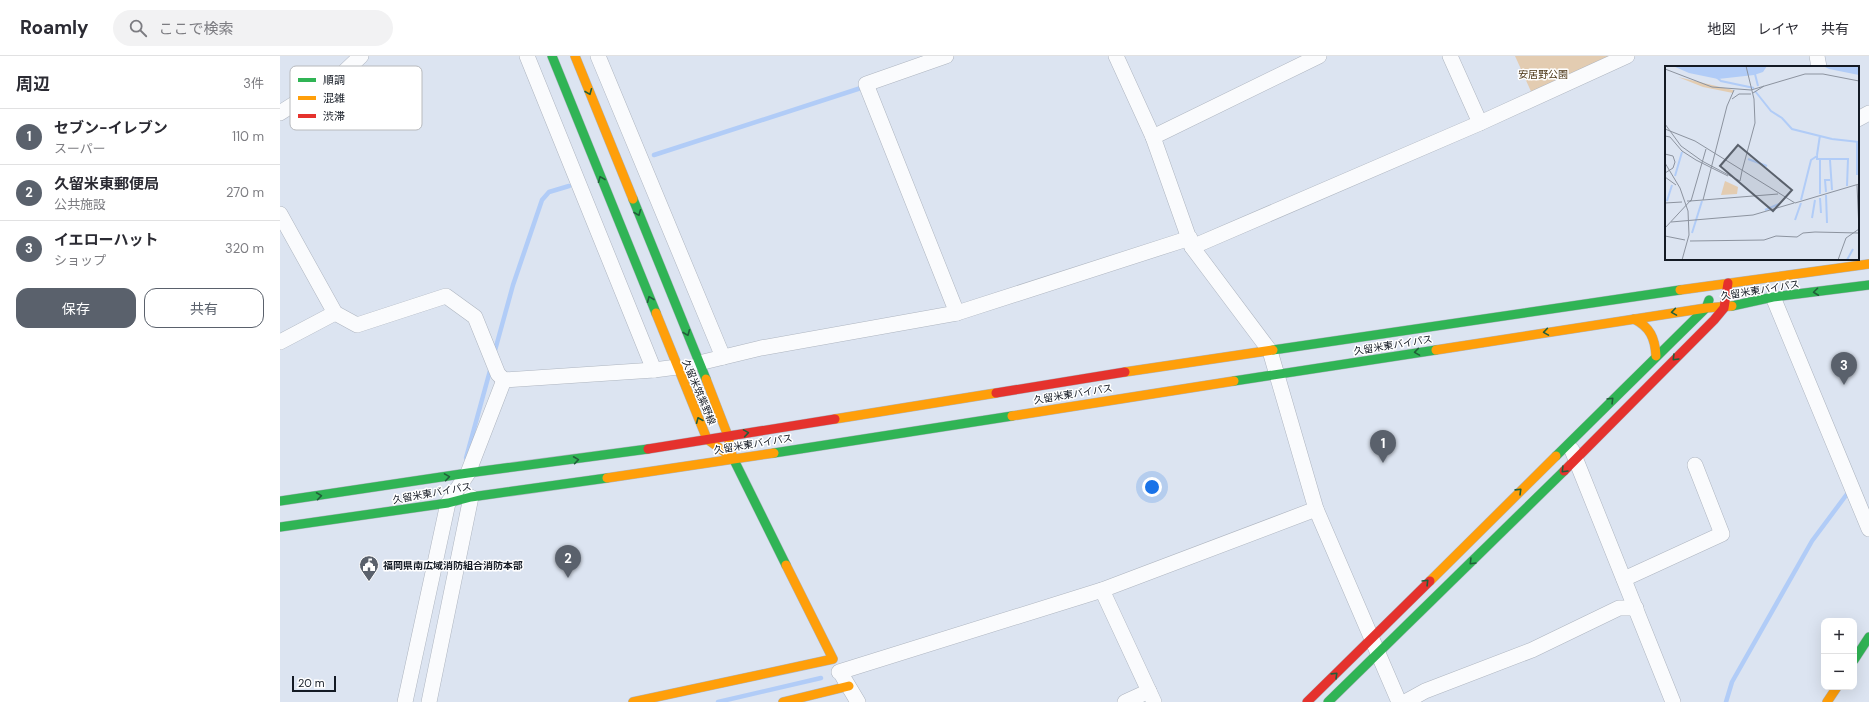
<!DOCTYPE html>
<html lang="ja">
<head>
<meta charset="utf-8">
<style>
	:root { --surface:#fff; --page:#f2f2f3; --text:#2b2b33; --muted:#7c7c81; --line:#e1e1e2; --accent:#5a616c }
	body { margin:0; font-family:"DM Sans","Noto Sans JP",sans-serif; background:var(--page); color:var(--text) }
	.controls { position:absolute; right:12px; bottom:12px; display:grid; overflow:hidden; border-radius:8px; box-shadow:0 4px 16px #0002 }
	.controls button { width:36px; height:36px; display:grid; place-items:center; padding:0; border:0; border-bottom:1px solid var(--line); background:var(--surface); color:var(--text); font:20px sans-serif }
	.scale { position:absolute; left:12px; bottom:10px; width:44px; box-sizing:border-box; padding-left:4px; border:2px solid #141a24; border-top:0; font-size:11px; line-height:14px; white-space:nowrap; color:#141a24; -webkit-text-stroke:3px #fff; paint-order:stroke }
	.you { position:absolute; left:872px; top:431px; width:14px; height:14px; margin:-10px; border:3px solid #fff; border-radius:50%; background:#1a73e8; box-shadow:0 0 0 6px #1a73e833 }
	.badge { display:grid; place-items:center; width:26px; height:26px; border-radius:50%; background:var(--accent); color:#fff; font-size:13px; font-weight:700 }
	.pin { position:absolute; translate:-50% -33px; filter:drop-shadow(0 1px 2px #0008) }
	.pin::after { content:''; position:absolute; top:21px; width:14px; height:12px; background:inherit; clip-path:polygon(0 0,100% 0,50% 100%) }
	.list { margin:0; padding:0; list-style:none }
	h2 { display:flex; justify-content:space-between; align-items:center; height:52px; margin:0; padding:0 16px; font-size:17px }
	h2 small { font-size:13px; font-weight:400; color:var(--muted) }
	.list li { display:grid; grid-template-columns:26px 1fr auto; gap:12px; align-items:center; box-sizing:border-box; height:56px; padding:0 16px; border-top:1px solid var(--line) }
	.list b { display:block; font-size:15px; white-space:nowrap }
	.list p { margin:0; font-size:13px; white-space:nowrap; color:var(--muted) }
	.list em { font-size:13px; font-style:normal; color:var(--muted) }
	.actions { display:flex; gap:8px; padding:12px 16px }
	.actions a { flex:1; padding:9px 0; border:1px solid var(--accent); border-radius:12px; text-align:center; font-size:14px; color:var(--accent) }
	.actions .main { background:var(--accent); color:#fff }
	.icon { flex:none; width:22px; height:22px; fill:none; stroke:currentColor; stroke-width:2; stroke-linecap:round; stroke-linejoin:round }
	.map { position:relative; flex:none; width:1589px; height:646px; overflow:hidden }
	header { display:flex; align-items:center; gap:24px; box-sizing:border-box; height:56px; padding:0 20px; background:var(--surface); border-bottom:1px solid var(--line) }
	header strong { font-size:19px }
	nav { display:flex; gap:22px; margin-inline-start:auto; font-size:14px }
	.search { width:280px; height:36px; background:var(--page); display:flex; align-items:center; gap:10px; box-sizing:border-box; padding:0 14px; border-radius:22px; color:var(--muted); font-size:15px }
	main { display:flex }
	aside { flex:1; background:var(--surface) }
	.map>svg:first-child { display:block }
	.green { fill:#e3ccb1 }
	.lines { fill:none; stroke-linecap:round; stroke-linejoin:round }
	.stream { stroke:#b1ccf7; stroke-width:4.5 }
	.street-casing { stroke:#aeb5c0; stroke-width:16 }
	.fast-casing { stroke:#aeb5c0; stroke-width:10 }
	.slow-casing { stroke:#aeb5c0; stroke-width:10 }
	.jam-casing { stroke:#aeb5c0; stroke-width:10 }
	.street { stroke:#fafbfd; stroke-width:15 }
	.fast { stroke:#30b455; stroke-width:9 }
	.slow { stroke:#ff9f0a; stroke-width:9 }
	.jam { stroke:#e5322d; stroke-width:9 }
	.oneway { stroke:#215f3a }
	.labels { text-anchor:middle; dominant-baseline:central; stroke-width:3; stroke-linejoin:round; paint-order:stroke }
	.park-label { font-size:10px; fill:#483111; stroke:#fff }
	.street-label { font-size:10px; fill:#141a24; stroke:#fff }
	.poi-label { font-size:10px; font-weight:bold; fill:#141a24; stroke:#fff; text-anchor:start }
	.inset-river { fill:none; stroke:#b1ccf7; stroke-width:2 }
	.inset-road { fill:none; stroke:#8c939f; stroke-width:1 }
	.view { fill:#5a616c; fill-opacity:0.15; stroke:#5a616c; stroke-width:2 }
	.inset-edge { fill:none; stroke:#141a24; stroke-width:2 }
	.key { fill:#fff; stroke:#b8babd; stroke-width:1 }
	.key-label { font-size:11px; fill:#141a24 }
</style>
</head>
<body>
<header>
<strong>Roamly</strong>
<div class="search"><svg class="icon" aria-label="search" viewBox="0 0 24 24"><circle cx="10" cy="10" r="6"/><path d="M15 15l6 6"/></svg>ここで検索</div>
<nav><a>地図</a><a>レイヤ</a><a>共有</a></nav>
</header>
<main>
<aside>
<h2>周辺<small>3件</small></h2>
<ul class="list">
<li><span class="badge">1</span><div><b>セブン-イレブン</b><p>スーパー</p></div><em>110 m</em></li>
<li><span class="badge">2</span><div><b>久留米東郵便局</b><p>公共施設</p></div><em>270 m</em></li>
<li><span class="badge">3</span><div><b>イエローハット</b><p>ショップ</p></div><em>320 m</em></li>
</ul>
<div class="actions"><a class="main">保存</a><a>共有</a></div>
</aside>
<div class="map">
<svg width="1589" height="646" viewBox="0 0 1589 646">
	<rect width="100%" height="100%" fill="#dce4f1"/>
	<!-- green -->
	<path class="green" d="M 1235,0 L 1347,0 L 1254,42 Z"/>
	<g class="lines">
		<!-- stream -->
		<g class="stream">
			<path d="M 374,99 L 584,31"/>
			<path d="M 214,298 L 233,229 L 262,144 L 269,136 L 289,130"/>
			<path d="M 186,402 L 211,311"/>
			<path d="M 438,646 L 541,622"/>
			<path d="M 1446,646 L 1452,626 L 1532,485 L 1570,434"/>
		</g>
		<defs>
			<g id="street">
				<path d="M 247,0 L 374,314"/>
				<path d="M 318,0 L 443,301"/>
				<path d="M 666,0 L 586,28 L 677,257"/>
				<path d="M 836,0 L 873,81 L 912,191 L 990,295 L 1036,453 L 1119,646"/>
				<path d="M 1170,0 L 1200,67"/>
				<path d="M 1537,0 L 1539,11"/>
				<path d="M 0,57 L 63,17 L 81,0"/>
				<path d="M 1578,63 L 1589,57"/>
				<path d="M 873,81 L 1039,0"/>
				<path d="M 0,158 L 55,257 L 77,269 L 166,240 L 195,261 L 218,318 L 224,324"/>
				<path d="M 912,191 L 1200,67 L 1347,0"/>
				<path d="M 1493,241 L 1589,473"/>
				<path d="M 0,286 L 55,257"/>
				<path d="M 419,307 L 481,292 L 677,257 L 910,182"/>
				<path d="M 224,324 L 374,314 L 397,311"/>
				<path d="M 1292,394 L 1393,646"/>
				<path d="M 1344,523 L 1442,478 L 1415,409"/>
				<path d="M 822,534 L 874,646"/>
				<path d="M 559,616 L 822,534 L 1036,453"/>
				<path d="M 563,621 L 578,646"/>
				<path d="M 125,646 L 168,447 L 188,417 L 224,324"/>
				<path d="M 149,646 L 191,441"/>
				<path d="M 845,646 L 869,635"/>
				<path d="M 1125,646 L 1145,635 L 1252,594 L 1339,552 L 1356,552"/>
			</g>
			<g id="fast">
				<path d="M 272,0 L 376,257"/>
				<path d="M 353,143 L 426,323"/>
				<path d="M 1452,250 L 1493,241 L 1589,229"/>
				<path d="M 993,294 L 1400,234"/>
				<path d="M 954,325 L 1156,294"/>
				<path d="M 494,397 L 732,360"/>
				<path d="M 1276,400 L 1426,252 L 1429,244"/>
				<path d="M 453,402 L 506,509"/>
				<path d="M 0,445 L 188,417 L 368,393"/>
				<path d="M 0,471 L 168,447 L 191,441 L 327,422"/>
				<path d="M 1574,604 L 1589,581"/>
				<path d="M 1048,646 L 1284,415"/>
			</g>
			<g id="slow">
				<path d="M 295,0 L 353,143"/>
				<path d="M 1400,234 L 1589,208"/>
				<path d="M 376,257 L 427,383 L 453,402"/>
				<path d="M 1354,263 C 1370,271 1375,282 1376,300"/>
				<path d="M 1156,294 L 1426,252 L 1452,250"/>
				<path d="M 845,316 L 993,294"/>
				<path d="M 426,323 L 448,380 L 452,399"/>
				<path d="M 732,360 L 954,325"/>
				<path d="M 555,363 L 716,337"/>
				<path d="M 327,422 L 494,397"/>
				<path d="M 1150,525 L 1276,400"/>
				<path d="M 353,646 L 553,603 L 506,509"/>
				<path d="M 503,646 L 569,630"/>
				<path d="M 1547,646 L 1557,631"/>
			</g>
			<g id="jam">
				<path d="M 716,337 L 845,316"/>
				<path d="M 368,393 L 555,363"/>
				<path d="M 1284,415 L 1434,264 L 1444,252 L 1448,227"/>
				<path d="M 1027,646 L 1150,525"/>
			</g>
		</defs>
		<!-- street casing -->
		<use href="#street" class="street-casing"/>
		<!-- fast casing -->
		<use href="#fast" class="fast-casing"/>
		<!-- slow casing -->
		<use href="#slow" class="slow-casing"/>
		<!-- jam casing -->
		<use href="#jam" class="jam-casing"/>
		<!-- street -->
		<use href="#street" class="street"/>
		<!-- fast -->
		<use href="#fast" class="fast"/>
		<!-- slow -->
		<use href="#slow" class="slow"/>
		<!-- jam -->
		<use href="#jam" class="jam"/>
	</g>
	<!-- one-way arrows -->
	<defs><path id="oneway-chevron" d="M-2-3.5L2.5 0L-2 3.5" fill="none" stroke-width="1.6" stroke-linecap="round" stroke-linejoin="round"/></defs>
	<g class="oneway">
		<use href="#oneway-chevron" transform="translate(309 36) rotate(68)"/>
		<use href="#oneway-chevron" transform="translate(321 123) rotate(-112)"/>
		<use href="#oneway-chevron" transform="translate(358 157) rotate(68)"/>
		<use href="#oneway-chevron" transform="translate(1536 236) rotate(173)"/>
		<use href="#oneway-chevron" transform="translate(370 243) rotate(-112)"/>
		<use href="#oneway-chevron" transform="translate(1394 256) rotate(171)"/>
		<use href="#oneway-chevron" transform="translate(1266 276) rotate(171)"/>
		<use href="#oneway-chevron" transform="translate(407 277) rotate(68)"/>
		<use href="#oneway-chevron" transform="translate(1137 296) rotate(171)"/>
		<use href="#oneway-chevron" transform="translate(1395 302) rotate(135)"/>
		<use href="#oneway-chevron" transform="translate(1331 344) rotate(-45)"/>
		<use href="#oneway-chevron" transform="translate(419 364) rotate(-113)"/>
		<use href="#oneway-chevron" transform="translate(466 377) rotate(-9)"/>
		<use href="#oneway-chevron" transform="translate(296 404) rotate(-8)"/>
		<use href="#oneway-chevron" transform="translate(1284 414) rotate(135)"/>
		<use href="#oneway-chevron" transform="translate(167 421) rotate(-9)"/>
		<use href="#oneway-chevron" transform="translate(1239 435) rotate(-44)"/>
		<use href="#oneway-chevron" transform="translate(39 440) rotate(-8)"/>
		<use href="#oneway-chevron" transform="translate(1192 506) rotate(135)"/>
		<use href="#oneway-chevron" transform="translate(1146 526) rotate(-45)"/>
		<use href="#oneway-chevron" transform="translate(1055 619) rotate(-44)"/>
	</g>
	<!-- icons -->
	<defs>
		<symbol id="civic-pin" viewBox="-11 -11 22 30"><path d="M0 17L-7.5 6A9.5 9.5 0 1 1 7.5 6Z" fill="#5a616c" stroke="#fff"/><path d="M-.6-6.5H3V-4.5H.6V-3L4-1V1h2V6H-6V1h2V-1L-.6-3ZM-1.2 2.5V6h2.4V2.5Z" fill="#fff"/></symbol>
	</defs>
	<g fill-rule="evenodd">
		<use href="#civic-pin" x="78" y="498" width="22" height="30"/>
	</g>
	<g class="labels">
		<!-- park labels -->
		<g class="park-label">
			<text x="1263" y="18">安居野公園</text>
		</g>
		<!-- street labels -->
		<g class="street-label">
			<text transform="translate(1480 234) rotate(-9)">久留米東バイパス</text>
			<text transform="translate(1113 289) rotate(-9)">久留米東バイパス</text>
			<text transform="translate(419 336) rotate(67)">久留米筑紫野線</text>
			<text transform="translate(793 338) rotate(-9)">久留米東バイパス</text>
			<text transform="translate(473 388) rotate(-9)">久留米東バイパス</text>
			<text transform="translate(152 437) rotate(-10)">久留米東バイパス</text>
		</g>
		<!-- poi labels -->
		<g class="poi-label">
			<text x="103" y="509">福岡県南広域消防組合消防本部</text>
		</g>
	</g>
	<!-- overview -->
	<g transform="translate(1385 10)">
		<rect width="194" height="194" fill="#dce4f1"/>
		<path d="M 13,11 L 68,24 L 68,27 L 38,21 ZM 60,115 L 73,121 L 72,128 L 56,129 Z" fill="#e3ccb1"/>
		<path d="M 8,0 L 102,0 L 98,6 L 89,9 L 53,13 L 24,7 ZM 158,0 L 194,0 L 194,9 L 164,3 Z" fill="#b1ccf7"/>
		<path class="inset-river" d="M 90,8 L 93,20M 50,10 L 56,15 L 89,22M 90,25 L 106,45 L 117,52 L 127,63 L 167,73M 167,73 L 194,76M 152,89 L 155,69M 83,93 L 102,100M 155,93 L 155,128M 165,94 L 167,124M 192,109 L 192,76M 10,110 L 17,86M 161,126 L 160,114 L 165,114M 161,129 L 162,157M 155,132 L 156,147M 136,134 L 146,94 L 152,90 L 152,93 L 183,93 L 182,120M 2,135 L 7,119M 100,144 L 114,138M 147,152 L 150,134M 130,154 L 136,137M 27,167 L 37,135M 182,194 L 188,183"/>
		<path class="inset-road" d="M 0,3 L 47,21 L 86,24M 86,24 L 140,8 L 158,8 L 194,15M 88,27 L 99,20M 67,33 L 74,28 L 86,28M 0,58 L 16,80 L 37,95 L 75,115 L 77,105M 0,63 L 30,75 L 130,137M 0,70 L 5,71 L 17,85 L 31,94 L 63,110M 50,87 L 62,40 L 69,24M 0,88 L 8,90 L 10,96 L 8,102 L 0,107M 0,97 L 15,122 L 23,145 L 24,169 L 17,194M 77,105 L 90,57 L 89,33 L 81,0M 0,111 L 11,119M 192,119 L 194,164M 38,134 L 113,128M 22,135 L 26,135 L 41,83M 25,135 L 38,134 L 50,87M 0,137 L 17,136M 130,137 L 194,118M 6,156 L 88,149 L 129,137M 0,162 L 26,134M 0,170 L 20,174M 25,175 L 99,174 L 111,170 L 132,171 L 138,167 L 150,166 L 194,167M 173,194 L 181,172 L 194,163"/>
		<path class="view" d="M 73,79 L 127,124 L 108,145 L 55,100 Z"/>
		<rect width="194" height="194" class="inset-edge"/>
	</g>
	<!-- legend -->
	<rect x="10" y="10" width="132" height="64" rx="6" class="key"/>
	<rect x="18" y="22" width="18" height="4" fill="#30b455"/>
	<rect x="18" y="40" width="18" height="4" fill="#ff9f0a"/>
	<rect x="18" y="58" width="18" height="4" fill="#e5322d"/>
	<g class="key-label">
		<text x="43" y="28">順調</text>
		<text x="43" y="46">混雑</text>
		<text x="43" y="64">渋滞</text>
	</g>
</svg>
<div class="controls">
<button>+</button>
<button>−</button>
</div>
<div class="scale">20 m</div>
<div class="you"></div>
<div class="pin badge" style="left:1103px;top:407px">1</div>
<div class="pin badge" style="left:288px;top:522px">2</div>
<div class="pin badge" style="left:1564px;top:329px">3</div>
</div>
</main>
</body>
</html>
